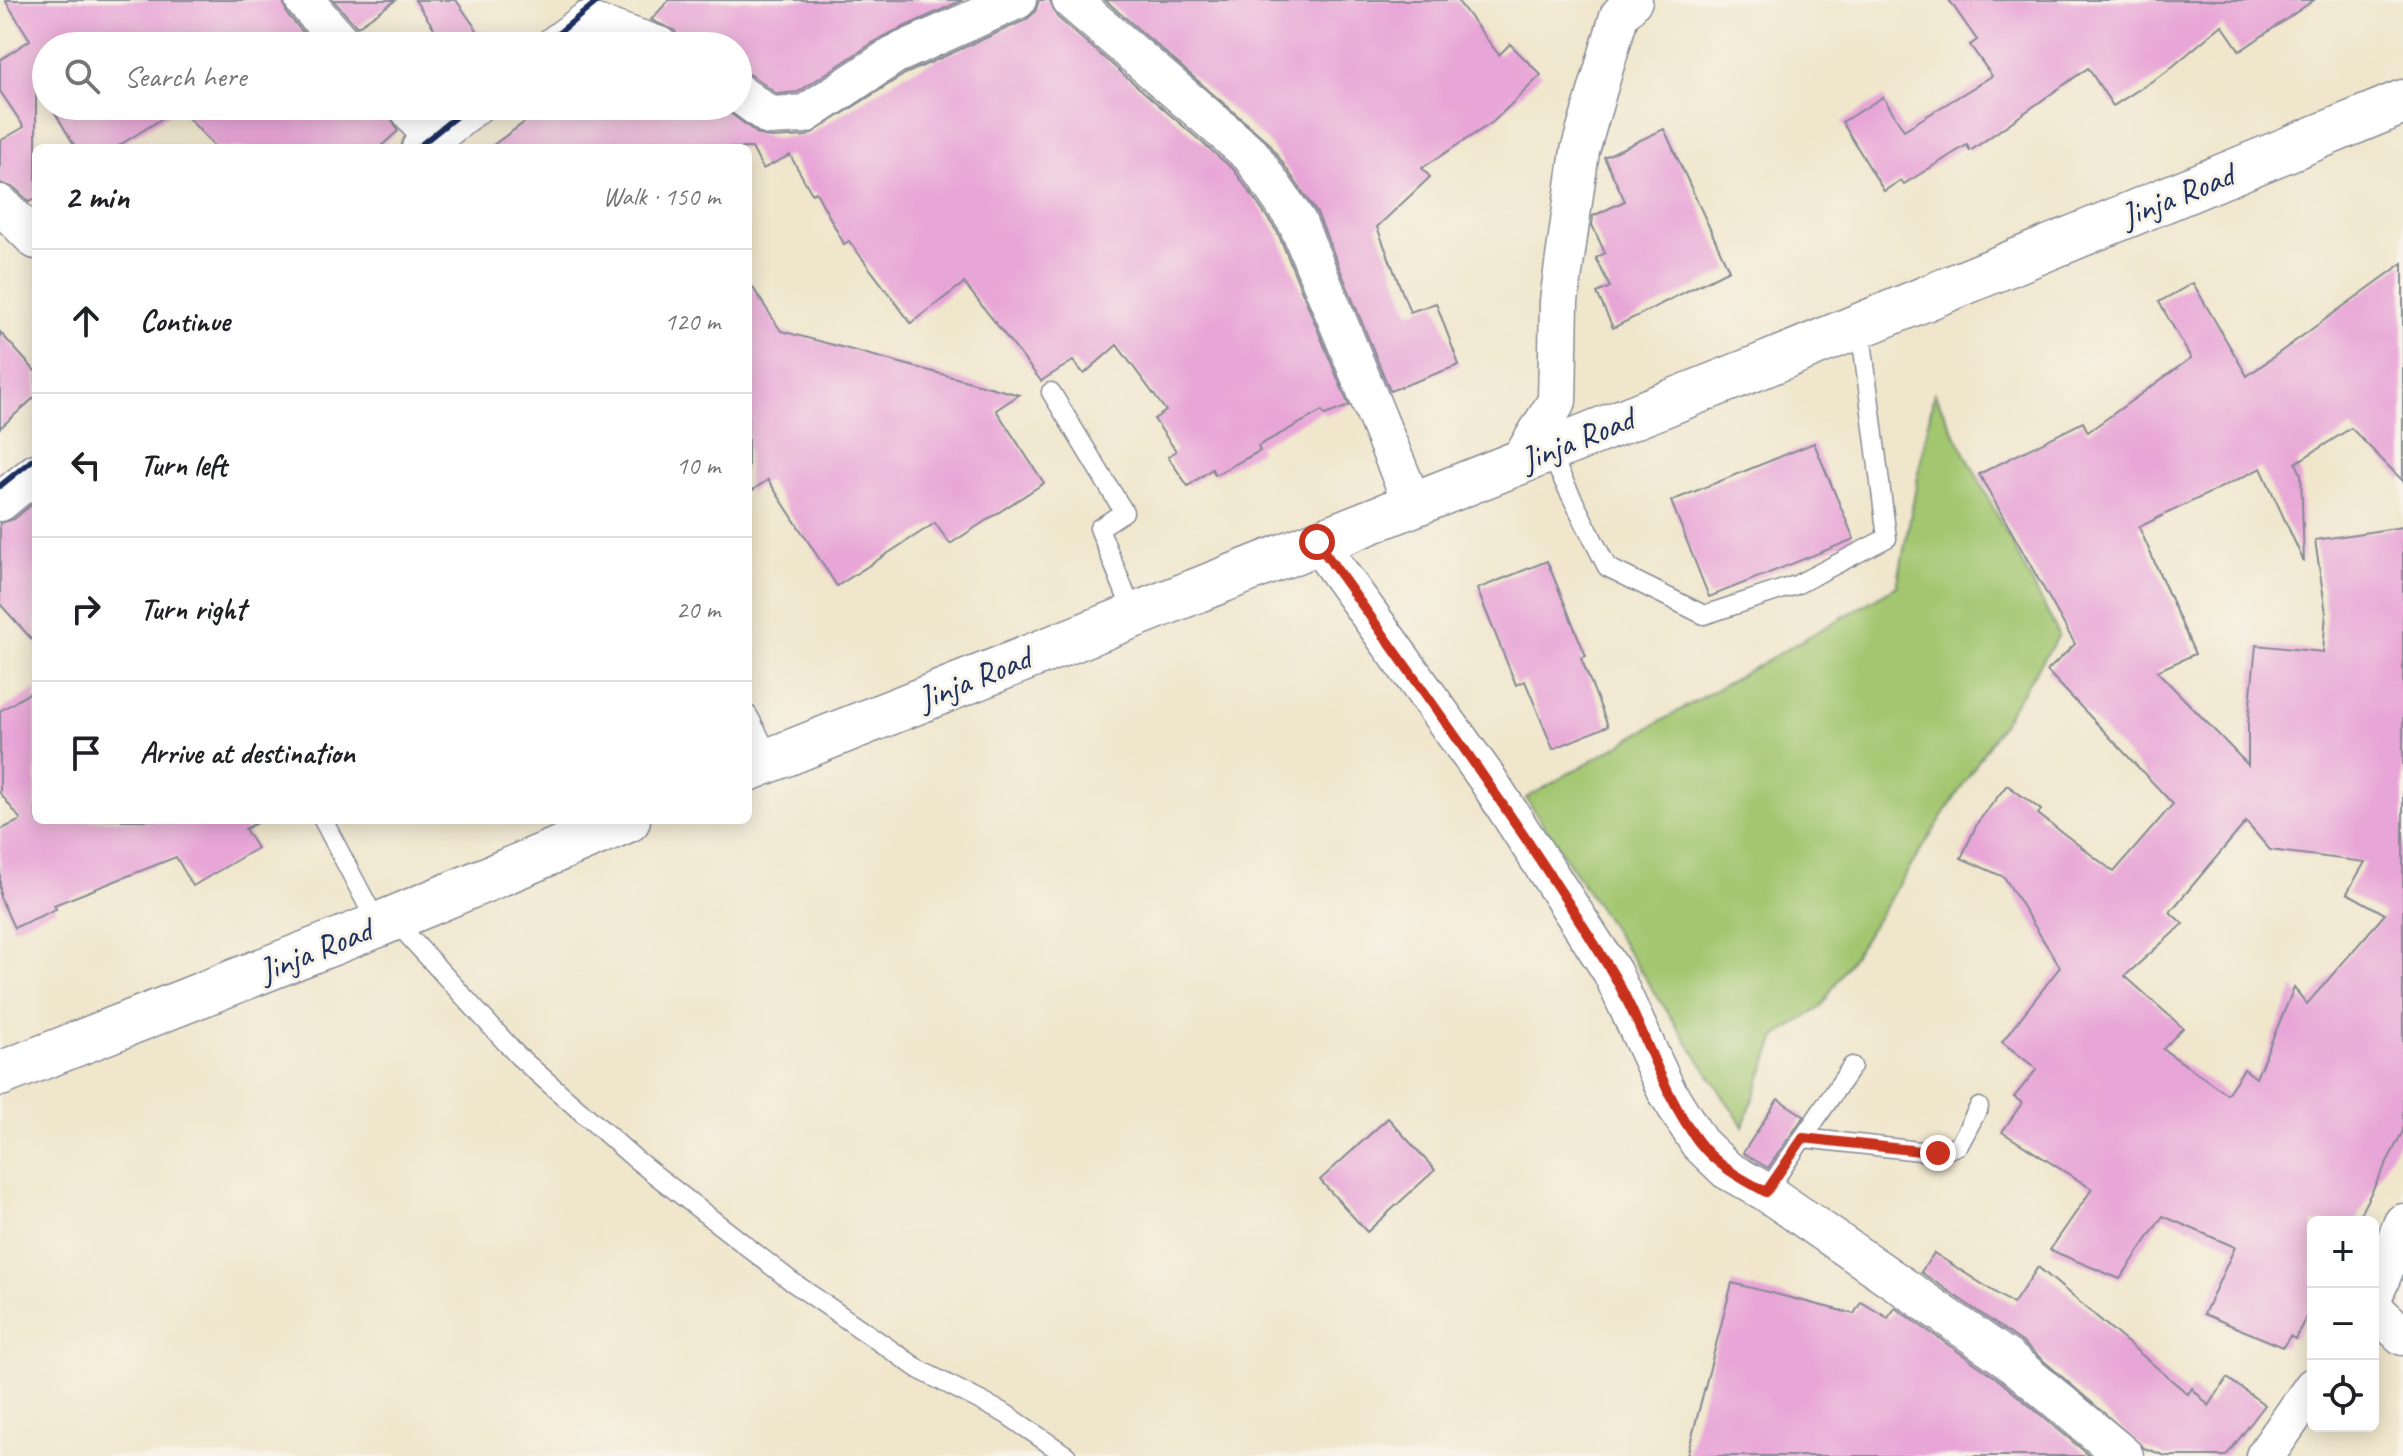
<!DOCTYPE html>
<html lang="en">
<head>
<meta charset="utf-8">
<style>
	:root { --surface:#fff; --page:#f2f2f2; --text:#202124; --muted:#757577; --line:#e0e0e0 }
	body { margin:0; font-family:Caveat,sans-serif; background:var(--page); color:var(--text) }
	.controls { position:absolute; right:24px; bottom:24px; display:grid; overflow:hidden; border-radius:12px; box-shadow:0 4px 20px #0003 }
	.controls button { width:72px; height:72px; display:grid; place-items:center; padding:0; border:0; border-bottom:2px solid var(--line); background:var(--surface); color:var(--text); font:40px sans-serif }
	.stop { position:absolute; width:24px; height:24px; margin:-18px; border:6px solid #c8321e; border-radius:50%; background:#fff }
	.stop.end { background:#c8321e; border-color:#fff; box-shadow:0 2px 8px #0008 }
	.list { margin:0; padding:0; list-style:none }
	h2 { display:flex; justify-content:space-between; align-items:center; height:104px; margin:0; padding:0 32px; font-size:34px }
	h2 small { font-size:26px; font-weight:400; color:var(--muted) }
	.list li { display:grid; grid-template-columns:52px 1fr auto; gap:24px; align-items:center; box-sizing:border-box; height:144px; padding:0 32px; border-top:2px solid var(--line) }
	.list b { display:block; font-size:30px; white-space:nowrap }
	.list em { font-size:26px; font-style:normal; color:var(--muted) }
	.icon { flex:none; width:44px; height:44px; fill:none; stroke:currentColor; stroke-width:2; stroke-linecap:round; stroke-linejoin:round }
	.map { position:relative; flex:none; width:2403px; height:1456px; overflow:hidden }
	.search { position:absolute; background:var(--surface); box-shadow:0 4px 20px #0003; left:32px; top:32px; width:720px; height:88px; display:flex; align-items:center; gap:20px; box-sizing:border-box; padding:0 28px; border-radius:44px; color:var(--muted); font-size:30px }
	.panel { position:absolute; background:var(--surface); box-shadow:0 4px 20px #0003; left:32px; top:144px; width:720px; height:680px; border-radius:12px }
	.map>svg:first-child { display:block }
	.green { fill:#a3c66f; stroke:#5f7a66; stroke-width:2 }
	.building { fill:#e8a5d7; fill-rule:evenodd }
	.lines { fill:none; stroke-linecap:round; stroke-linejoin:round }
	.lane-casing { stroke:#868a95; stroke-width:21 }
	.street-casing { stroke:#868a95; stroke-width:41 }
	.highway-casing { stroke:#868a95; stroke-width:47 }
	.lane { stroke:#fff; stroke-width:18 }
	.street { stroke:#fff; stroke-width:38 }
	.highway { stroke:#fff; stroke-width:44 }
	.rail { stroke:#1b2f5e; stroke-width:6 }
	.route { stroke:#c8321e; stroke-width:10 }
	.labels { text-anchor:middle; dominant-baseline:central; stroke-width:6; stroke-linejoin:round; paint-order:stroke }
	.street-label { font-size:34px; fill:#1b2f5e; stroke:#f7f3e8 }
</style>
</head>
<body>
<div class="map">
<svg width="2403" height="1456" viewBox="0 0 2403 1456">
	<rect width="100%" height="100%" fill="#f7f3e8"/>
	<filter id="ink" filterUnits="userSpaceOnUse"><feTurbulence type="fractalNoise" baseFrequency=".0125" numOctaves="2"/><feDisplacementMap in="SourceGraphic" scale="16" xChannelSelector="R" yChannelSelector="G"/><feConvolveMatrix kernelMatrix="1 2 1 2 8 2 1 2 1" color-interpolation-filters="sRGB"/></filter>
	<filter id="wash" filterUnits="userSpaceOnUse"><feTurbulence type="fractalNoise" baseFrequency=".006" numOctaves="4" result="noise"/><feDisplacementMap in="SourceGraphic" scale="32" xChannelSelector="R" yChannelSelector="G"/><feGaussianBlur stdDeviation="1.8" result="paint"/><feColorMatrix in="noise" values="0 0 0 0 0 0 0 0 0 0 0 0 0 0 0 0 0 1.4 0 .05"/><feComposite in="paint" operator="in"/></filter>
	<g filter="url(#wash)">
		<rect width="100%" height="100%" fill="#f0e6cc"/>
		<!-- green -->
		<path class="green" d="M 1934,393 L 2059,635 L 1820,1008 L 1776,1037 L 1743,1126 L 1526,798 L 1897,586 Z"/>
		<g id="blocks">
			<!-- building -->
			<g class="building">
				<path d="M 5,0 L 283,0 L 287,14 L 315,46 L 46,46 L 46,98 L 36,82 L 36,198 L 29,202 L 15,188 L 0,183 L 0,141 L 24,127 L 0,91 L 0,60 L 30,40 Z"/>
				<path d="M 333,0 L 396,0 L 357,27 Z"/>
				<path d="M 415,0 L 456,0 L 488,46 L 446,46 Z"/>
				<path d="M 669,0 L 963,0 L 882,37 L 798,92 L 777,94 L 751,75 L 738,71 L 738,46 L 680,46 L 675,31 L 651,20 Z"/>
				<path d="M 1039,0 L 1050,0 L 1057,17 L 1234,170 L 1278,233 L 1349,406 L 1325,415 L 1322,411 L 1258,446 L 1260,451 L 1215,475 L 1212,469 L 1188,486 L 1168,457 L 1176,451 L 1154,419 L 1166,411 L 1117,345 L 1084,374 L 1073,361 L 1041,381 L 964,283 L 911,323 L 849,241 L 844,244 L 816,192 L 812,194 L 790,155 L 763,169 L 752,148 L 489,148 L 547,106 L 721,106 L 758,134 L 771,138 L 807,136 L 905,74 L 1026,20 L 1035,12 Z"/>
				<path d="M 1105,0 L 1457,0 L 1499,55 L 1510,44 L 1541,75 L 1493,122 L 1422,168 L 1430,177 L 1377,227 L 1410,312 L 1436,303 L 1459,365 L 1390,391 L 1317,213 L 1269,143 Z"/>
				<path d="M 1949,0 L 2314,0 L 2240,51 L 2222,25 L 2166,72 L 2113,106 L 2088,68 L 1970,151 L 1967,145 L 1904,184 L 1901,180 L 1884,191 L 1842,122 L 1883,97 L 1904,130 L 1992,76 L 1970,45 L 1977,40 Z"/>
				<path d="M 51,106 L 385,106 L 398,131 L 379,148 L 216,148 L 179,108 L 115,148 L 76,148 Z"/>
				<path d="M 1664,129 L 1729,270 L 1613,328 L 1597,293 L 1610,287 L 1596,258 L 1605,253 L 1592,225 L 1593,216 L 1625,201 L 1604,157 Z"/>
				<path d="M 2403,263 L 2403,481 L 2351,428 L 2296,463 L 2301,474 L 2304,562 L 2261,468 L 2139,527 L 2195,654 L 2157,671 L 2248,765 L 2248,724 L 2256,645 L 2323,652 L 2326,613 L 2315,540 L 2403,527 L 2403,1131 L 2356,1222 L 2313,1222 L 2313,1304 L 2295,1339 L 2290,1336 L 2283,1347 L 2204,1314 L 2235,1247 L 2163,1216 L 2120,1279 L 2050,1250 L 2092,1189 L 2002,1132 L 2022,1103 L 2014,1097 L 2037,1069 L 2002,1042 L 2060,967 L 2004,877 L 1961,858 L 1978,822 L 2007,785 L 2041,810 L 2038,814 L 2114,872 L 2173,804 L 2047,671 L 2075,644 L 1979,474 L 2083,422 L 2088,432 L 2191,358 L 2159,302 L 2193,283 L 2247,376 ZM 2246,822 L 2270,850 L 2365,862 L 2347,893 L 2385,914 L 2307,1004 L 2294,988 L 2256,1078 L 2244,1069 L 2227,1094 L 2163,1049 L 2183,1028 L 2125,976 L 2183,924 L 2170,912 Z"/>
				<path d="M 748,280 L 781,331 L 1019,395 L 996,410 L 1044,483 L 950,544 L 935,523 L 837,586 L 768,480 L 748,493 Z"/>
				<path d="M 0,332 L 36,372 L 36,396 L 0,428 Z"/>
				<path d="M 1814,443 L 1854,539 L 1709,597 L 1671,501 Z"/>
				<path d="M 36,501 L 36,644 L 0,604 L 0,523 L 14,519 Z"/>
				<path d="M 1547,561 L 1586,656 L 1581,658 L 1608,726 L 1553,749 L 1525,681 L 1516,685 L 1477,589 Z"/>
				<path d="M 36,689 L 36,820 L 262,820 L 245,829 L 257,848 L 193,886 L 176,857 L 54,905 L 56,909 L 14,928 L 0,897 L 0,830 L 21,820 L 0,793 L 0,711 Z"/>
				<path d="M 1778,1099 L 1804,1116 L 1768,1168 L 1743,1153 Z"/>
				<path d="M 1388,1118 L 1435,1170 L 1367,1232 L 1320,1180 Z"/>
				<path d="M 1934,1253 L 2013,1304 L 2038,1267 L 2188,1394 L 2192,1388 L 2209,1406 L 2227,1378 L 2265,1405 L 2226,1456 L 2166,1456 L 2144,1448 L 2022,1342 L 1921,1272 Z"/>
				<path d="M 1732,1283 L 1854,1314 L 1861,1302 L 1888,1318 L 1895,1308 L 1995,1377 L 2090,1456 L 1687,1456 Z"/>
			</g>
		</g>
	</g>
	<g filter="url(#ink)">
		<use href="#blocks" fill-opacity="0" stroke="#868a95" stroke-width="2"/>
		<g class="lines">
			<defs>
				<g id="lane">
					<path d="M 1051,392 L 1124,512 L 1099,528 L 1134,615"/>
					<path d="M 1548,450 L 1607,567 L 1704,615 L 1796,585 L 1887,538 L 1860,325"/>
					<path d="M 748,715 L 771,759"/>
					<path d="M 323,820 L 378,925"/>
					<path d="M 394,920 L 518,1056 L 635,1159 L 791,1281 L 920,1370 L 1006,1414 L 1067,1456"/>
					<path d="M 1803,1138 L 1938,1153 L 1959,1145 L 1979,1107"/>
					<path d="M 1766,1192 L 1852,1066"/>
				</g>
				<g id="street">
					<path d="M 304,0 L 344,46"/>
					<path d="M 1071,0 L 1251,155 L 1297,222 L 1413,505"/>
					<path d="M 554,46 L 587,21 L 659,46"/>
					<path d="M 738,93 L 770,116 L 805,114 L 894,55 L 1017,0"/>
					<path d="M 407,106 L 432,139"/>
					<path d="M 421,148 L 474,106"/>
					<path d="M 0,204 L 36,240"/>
					<path d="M 1520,461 L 1557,401 L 1559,301 L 1580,151 L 1619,16 L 1633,0"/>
					<path d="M 0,502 L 36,473"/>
					<path d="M 1317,542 L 1486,777 L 1612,972 L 1666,1090 L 1699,1143 L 1727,1170 L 1766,1192 L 2008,1359 L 2124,1456"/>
					<path d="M 2373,1297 L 2403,1223"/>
					<path d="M 2373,1308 L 2403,1336"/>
					<path d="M 2265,1456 L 2313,1387"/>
				</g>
				<g id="highway">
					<path d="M 748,769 L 1764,365 L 2403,102"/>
					<path d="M 0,1074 L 378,925 L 628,820"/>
				</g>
			</defs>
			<!-- lane casing -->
			<use href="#lane" class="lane-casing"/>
			<!-- street casing -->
			<use href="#street" class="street-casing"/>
			<!-- highway casing -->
			<use href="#highway" class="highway-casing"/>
			<!-- lane -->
			<use href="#lane" class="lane"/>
			<!-- street -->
			<use href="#street" class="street"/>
			<!-- highway -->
			<use href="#highway" class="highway"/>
			<!-- rail -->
			<g class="rail">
				<path d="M 543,46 L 599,0"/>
				<path d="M 417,148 L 469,106"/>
				<path d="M 0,486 L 36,457"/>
			</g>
		</g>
	</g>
	<g class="lines" filter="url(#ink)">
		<!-- route -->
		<path class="route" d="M 1317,542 C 1418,683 1519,822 1610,969 C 1644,1024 1659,1089 1698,1141 C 1716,1165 1740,1178 1766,1192 L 1803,1138 L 1938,1153"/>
	</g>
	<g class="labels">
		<!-- street labels -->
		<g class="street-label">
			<text transform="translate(2177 195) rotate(-22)">Jinja Road</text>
			<text transform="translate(1577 439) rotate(-22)">Jinja Road</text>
			<text transform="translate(974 678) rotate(-22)">Jinja Road</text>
			<text transform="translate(315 950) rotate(-22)">Jinja Road</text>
		</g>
	</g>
</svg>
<div class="controls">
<button>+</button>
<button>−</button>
<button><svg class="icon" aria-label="locate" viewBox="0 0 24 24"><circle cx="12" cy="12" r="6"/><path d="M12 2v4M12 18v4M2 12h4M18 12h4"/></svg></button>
</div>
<div class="stop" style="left:1317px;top:542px"></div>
<div class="stop end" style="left:1938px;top:1153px"></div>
<div class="search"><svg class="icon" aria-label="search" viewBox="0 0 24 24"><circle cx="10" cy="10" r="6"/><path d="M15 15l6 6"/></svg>Search here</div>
<section class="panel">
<h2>2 min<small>Walk · 150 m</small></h2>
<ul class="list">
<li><svg class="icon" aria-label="ahead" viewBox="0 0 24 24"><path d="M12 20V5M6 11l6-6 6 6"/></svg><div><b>Continue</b></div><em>120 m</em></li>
<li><svg class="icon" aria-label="left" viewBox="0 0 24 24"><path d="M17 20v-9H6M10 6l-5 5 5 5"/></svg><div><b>Turn left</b></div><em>10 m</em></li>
<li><svg class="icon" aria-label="right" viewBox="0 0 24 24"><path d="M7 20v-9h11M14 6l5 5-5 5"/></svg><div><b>Turn right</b></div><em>20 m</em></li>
<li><svg class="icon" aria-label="arrive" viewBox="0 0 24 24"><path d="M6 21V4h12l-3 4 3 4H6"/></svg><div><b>Arrive at destination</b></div></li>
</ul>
</section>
</div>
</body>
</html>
